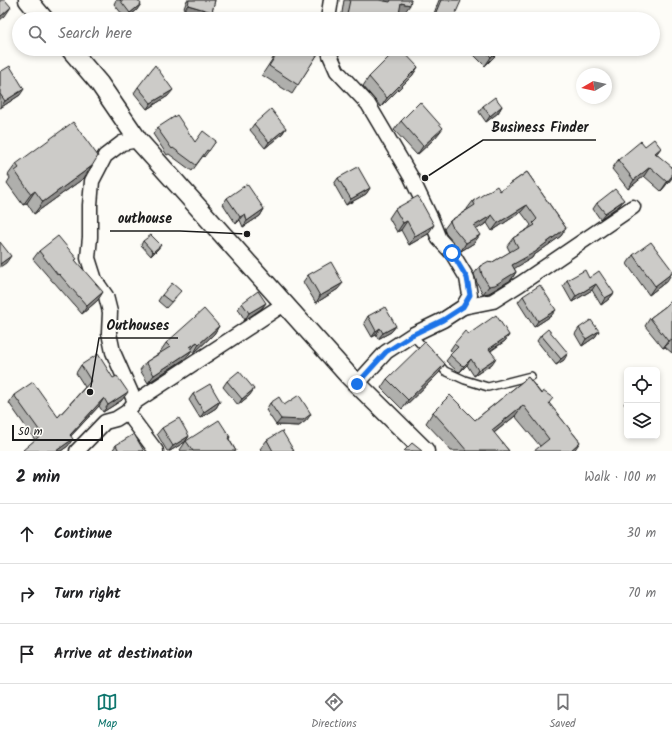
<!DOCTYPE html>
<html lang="en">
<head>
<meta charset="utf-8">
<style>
	:root { --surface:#fff; --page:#f6f6f6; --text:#202124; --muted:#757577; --line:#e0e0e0; --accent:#0f766e }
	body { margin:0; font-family:Kalam,sans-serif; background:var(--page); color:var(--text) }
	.controls { position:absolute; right:12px; bottom:12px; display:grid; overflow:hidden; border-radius:6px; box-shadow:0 2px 6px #0003 }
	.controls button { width:36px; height:36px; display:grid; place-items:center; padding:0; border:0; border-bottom:1px solid var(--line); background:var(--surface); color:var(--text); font:20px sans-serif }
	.compass { position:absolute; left:576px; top:68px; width:36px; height:36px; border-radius:50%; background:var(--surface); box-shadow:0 2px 6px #0003; rotate:261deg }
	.scale { position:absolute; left:12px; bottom:10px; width:91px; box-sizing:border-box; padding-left:4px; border:2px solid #1c1c1c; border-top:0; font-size:11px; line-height:14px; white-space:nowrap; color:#1c1c1c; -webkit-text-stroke:3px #fdfcf7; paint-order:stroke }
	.stop { position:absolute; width:12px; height:12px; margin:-9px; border:3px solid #1a73e8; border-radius:50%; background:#fff }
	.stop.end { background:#1a73e8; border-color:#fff; box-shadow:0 1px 4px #0008 }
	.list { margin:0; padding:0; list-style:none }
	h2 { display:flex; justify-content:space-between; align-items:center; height:52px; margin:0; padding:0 16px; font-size:17px }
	h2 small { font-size:13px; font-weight:400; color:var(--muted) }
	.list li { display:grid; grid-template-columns:26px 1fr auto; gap:12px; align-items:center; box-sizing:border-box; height:60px; padding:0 16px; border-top:1px solid var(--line) }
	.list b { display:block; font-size:15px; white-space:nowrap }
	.list em { font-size:13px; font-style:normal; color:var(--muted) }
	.icon { flex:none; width:22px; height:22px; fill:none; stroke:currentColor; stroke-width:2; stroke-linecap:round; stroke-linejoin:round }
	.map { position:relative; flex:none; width:672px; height:451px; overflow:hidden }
	.search { position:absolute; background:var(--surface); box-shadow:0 2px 6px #0003; left:12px; right:12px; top:12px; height:44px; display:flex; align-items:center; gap:10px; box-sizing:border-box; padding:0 14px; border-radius:22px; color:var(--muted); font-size:15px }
	.sheet { height:232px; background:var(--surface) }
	nav { display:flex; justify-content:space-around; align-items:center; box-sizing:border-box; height:56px; border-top:1px solid var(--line); background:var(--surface); font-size:11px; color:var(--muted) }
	nav a { display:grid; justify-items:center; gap:2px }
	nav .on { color:var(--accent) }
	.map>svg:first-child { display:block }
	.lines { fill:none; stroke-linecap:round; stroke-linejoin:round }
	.service-casing { stroke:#1c1c1c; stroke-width:10 }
	.minor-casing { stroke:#1c1c1c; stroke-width:17 }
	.tertiary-casing { stroke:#1c1c1c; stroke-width:21 }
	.service { stroke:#fdfcf7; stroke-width:7 }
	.minor { stroke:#fdfcf7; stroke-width:14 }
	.tertiary { stroke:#fdfcf7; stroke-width:18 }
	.wall { fill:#afafac; stroke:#1c1c1c }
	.shaded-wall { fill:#8f8e8c; stroke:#1c1c1c }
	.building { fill:#cccbc8; stroke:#1c1c1c }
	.route { stroke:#1a73e8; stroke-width:5 }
	.leader { fill:none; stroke:#1c1c1c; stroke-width:1.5 }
	.callout-dot { fill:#1c1c1c; stroke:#fdfcf7; stroke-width:1.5 }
	.callout-label { font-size:14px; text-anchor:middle; font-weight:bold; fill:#1c1c1c; stroke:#fdfcf7; stroke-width:4; stroke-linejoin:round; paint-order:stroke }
</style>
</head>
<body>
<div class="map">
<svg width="672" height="451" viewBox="0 0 672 451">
	<rect width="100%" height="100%" fill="#fdfcf7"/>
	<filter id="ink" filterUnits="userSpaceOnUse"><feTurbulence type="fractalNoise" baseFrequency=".025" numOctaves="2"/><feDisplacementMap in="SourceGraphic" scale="8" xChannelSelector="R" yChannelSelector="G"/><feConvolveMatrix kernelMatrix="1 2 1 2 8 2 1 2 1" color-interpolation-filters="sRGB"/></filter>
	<g filter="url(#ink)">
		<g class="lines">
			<defs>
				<g id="service">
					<path d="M 412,335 L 428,352"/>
					<path d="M 436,361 L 445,371 L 465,380 L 488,387 L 531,376"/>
				</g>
				<g id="minor">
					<path d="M 328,19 L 331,0"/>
					<path d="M 329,49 L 330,55 L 337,71 L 368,104 L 411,177 L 431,219 L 439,239 L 452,253 L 467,278 L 470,295 L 463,307 L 443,320 L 412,335 L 386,352 L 357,384"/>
					<path d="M 463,307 L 493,301 L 520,284 L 633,207"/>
					<path d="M 135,402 L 284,304"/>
					<path d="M 127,412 L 156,451"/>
					<path d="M 77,451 L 105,422 L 116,419 L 127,412 L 135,402 L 113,352 L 109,333 L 110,312 L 106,296 L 95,280 L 88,258 L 90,237 L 90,205 L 92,181 L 105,156 L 122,143 L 138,140"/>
				</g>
				<g id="tertiary">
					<path d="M 28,0 L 44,19"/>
					<path d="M 70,49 L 99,83 L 138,140 L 348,375 L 425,451"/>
				</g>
			</defs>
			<!-- service casing -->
			<use href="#service" class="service-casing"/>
			<!-- minor casing -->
			<use href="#minor" class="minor-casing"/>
			<!-- tertiary casing -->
			<use href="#tertiary" class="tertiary-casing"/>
			<!-- service -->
			<use href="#service" class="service"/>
			<!-- minor -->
			<use href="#minor" class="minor"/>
			<!-- tertiary -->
			<use href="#tertiary" class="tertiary"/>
		</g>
		<!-- wall -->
		<g class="wall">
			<path d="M 116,0 L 138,0 L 137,10 L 126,19 L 114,4 Z"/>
			<path d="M 187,0 L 215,0 L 212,12 L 207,19 L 183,11 Z"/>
			<path d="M 344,0 L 379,0 L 385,1 L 385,0 L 411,0 L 402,16 L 398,15 L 398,19 L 341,19 Z"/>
			<path d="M 439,0 L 459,0 L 453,19 L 432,19 Z"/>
			<path d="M 279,49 L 321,49 L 292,94 L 262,75 Z"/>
			<path d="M 468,49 L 502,49 L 485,66 Z"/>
			<path d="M 418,67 L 412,76 L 381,107 L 363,86 L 369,77 Z"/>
			<path d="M 0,72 L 20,95 L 0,108 Z"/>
			<path d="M 138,87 L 168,96 L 147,109 L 134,93 Z"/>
			<path d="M 483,106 L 502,106 L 498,113 L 486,122 L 479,112 Z"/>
			<path d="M 401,121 L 436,137 L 417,155 L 394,130 Z"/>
			<path d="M 254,124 L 286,128 L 282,134 L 265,148 L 250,130 Z"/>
			<path d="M 157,128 L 195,142 L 216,141 L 204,157 L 203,156 L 192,171 L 169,154 L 167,155 L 153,134 Z"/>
			<path d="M 645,146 L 657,154 L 672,178 L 661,191 L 644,176 L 628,189 L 612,169 L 618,160 Z"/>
			<path d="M 16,164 L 92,166 L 84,178 L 34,214 L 27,203 L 23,205 L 7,183 L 10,178 L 8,175 Z"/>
			<path d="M 527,172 L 566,228 L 561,236 L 533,256 L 532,258 L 514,268 L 516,272 L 511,280 L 489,293 L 483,294 L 477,283 L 474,274 L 480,266 L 491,263 L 510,252 L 507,246 L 513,238 L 528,229 L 531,225 L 521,212 L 492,231 L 487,223 L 476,229 L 474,243 L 461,251 L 446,234 L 444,229 L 450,221 L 468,209 L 467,209 L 473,201 L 500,191 Z"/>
			<path d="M 338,178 L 370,188 L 366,194 L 346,205 L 334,184 Z"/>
			<path d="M 227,198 L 264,209 L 260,216 L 243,227 L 240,220 L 236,224 L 223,204 Z"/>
			<path d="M 624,200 L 619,206 L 600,219 L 593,209 L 597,203 Z"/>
			<path d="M 395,209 L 428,234 L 409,245 L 401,230 L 397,232 L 389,218 Z"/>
			<path d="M 143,241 L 158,249 L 151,256 L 141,245 Z"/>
			<path d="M 39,251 L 76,261 L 98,300 L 82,314 L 54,282 L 53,282 L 33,259 Z"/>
			<path d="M 633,255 L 667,281 L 649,295 L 627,264 Z"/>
			<path d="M 308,275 L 338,289 L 316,303 L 303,282 Z"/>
			<path d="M 589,278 L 614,293 L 609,299 L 601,305 L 592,290 L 572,302 L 563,286 L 567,280 Z"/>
			<path d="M 162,295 L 176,297 L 166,308 L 158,301 Z"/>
			<path d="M 523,296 L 551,316 L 534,327 L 518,302 Z"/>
			<path d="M 672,300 L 672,353 L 665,347 L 663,348 L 645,326 L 650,318 L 666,306 Z"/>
			<path d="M 242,303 L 266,303 L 261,309 L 245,320 L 238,309 Z"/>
			<path d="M 368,316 L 396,326 L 391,332 L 378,339 L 376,335 L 372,337 L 364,323 Z"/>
			<path d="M 219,326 L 214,334 L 194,353 L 192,350 L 186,358 L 148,383 L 140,370 L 146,362 L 161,352 L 160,352 L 166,343 Z"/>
			<path d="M 579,328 L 599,331 L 595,337 L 582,346 L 575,334 Z"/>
			<path d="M 469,334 L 509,335 L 505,341 L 491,351 L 492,364 L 474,376 L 467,365 L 460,372 L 457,371 L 446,361 L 453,352 L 450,350 L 454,344 Z"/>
			<path d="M 541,335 L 564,360 L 556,365 L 537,341 Z"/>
			<path d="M 81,365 L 122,400 L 103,412 L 99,406 L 71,436 L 68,446 L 61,451 L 23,451 L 35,440 L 9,403 L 14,395 L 58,417 L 85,387 L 76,373 Z"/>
			<path d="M 439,373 L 402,409 L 381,388 L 387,379 Z"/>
			<path d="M 528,377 L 580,442 L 540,446 L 515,416 L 494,433 L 509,451 L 451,451 L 444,442 L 426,423 L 433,412 L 475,420 Z"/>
			<path d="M 227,381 L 250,395 L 238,405 L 223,387 Z"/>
			<path d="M 193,394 L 220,401 L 216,408 L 200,418 L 189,400 Z"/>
			<path d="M 627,400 L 627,407 L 624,404 Z"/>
			<path d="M 270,403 L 284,405 L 307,420 L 299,426 L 276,425 L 266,410 Z"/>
			<path d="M 162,428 L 189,436 L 185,442 L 170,451 L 167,451 L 157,434 Z"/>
			<path d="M 230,437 L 229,439 L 236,451 L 181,451 L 180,450 L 186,441 Z"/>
			<path d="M 267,440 L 294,451 L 262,451 L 260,449 Z"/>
			<path d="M 116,445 L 144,451 L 112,451 Z"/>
		</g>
		<!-- shaded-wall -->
		<g class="shaded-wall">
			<path d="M 401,3 L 410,5 L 402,16 L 393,14 Z"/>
			<path d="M 141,4 L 137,10 L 126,19 L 130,13 Z"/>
			<path d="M 188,5 L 212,12 L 207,19 L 183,11 Z"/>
			<path d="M 11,7 L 5,16 L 0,20 L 0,17 Z"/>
			<path d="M 500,49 L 502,49 L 485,66 L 491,57 Z"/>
			<path d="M 418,67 L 412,76 L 381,107 L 387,98 Z"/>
			<path d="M 24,89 L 20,95 L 0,108 L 5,101 Z"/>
			<path d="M 173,90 L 168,96 L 147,109 L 151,103 Z"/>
			<path d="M 502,106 L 498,113 L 486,122 L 490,116 Z"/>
			<path d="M 286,128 L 282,134 L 265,148 L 269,142 Z"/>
			<path d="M 443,128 L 436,137 L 417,155 L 423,146 Z"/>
			<path d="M 661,148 L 655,156 L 655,153 Z"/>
			<path d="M 92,166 L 84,178 L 34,214 L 43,202 Z"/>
			<path d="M 650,167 L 644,176 L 628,189 L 634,180 Z"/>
			<path d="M 672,176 L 672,178 L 661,191 L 667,182 Z"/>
			<path d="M 370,188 L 366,194 L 346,205 L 351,199 Z"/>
			<path d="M 35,191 L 27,203 L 23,205 L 31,194 Z"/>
			<path d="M 624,200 L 619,206 L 600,219 L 605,213 Z"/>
			<path d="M 527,205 L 521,212 L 492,231 L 498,223 Z"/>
			<path d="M 264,209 L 260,216 L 243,227 L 247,221 Z"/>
			<path d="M 245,214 L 240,220 L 236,224 L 240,217 Z"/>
			<path d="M 492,215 L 487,223 L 469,234 L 474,226 Z"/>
			<path d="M 407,221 L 401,230 L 397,232 L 403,223 Z"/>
			<path d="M 434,225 L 428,234 L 409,245 L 415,236 Z"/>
			<path d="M 566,228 L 561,236 L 533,256 L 532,258 L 507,273 L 512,265 L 537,250 Z"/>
			<path d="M 480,235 L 474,243 L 461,251 L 466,243 Z"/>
			<path d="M 161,245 L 158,249 L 151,256 L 153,252 Z"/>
			<path d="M 11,256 L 6,263 L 0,267 L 0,264 Z"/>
			<path d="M 516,272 L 511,280 L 489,293 L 483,294 L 489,286 Z"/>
			<path d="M 672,273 L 667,281 L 649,295 L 655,286 Z"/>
			<path d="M 343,283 L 338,289 L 316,303 L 320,296 Z"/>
			<path d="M 596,284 L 592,290 L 572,302 L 576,296 Z"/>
			<path d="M 103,292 L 98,300 L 82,314 L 87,306 Z"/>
			<path d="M 614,293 L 609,299 L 601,305 L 605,298 Z"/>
			<path d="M 266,303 L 261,309 L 245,320 L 249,313 Z"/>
			<path d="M 556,310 L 551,316 L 534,327 L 538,321 Z"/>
			<path d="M 219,326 L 214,334 L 194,353 L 199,344 Z"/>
			<path d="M 396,326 L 391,332 L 378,339 L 383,333 Z"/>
			<path d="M 380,328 L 376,335 L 372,337 L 376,331 Z"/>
			<path d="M 599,331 L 595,337 L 582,346 L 586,339 Z"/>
			<path d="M 509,335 L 505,341 L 485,354 L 489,349 Z"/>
			<path d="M 671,339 L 665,347 L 663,348 L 668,341 Z"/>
			<path d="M 197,342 L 191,350 L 190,347 Z"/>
			<path d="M 192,350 L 186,358 L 148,383 L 154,375 Z"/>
			<path d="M 568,353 L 564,360 L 556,365 L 561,359 Z"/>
			<path d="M 496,358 L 492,364 L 474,376 L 478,370 Z"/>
			<path d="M 471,359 L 467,365 L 460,372 L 464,366 Z"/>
			<path d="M 445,364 L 439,373 L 402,409 L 408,400 Z"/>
			<path d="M 254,389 L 250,395 L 238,405 L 242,399 Z"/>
			<path d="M 128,392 L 122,400 L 103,412 L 108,405 Z"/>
			<path d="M 104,398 L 99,406 L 65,442 L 70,435 Z"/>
			<path d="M 220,401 L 216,408 L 200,418 L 204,412 Z"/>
			<path d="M 523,405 L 515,416 L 485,440 L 492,430 Z"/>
			<path d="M 311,414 L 307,420 L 299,426 L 276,425 L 281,419 Z"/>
			<path d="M 189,436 L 185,442 L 170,451 L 169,451 L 173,446 Z"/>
			<path d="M 73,439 L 68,446 L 61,451 L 56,451 Z"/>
			<path d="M 580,442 L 574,451 L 570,451 Z"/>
		</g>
		<!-- building -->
		<g class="building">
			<path d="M 0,0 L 5,0 L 11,7 L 0,17 Z"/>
			<path d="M 120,0 L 138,0 L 141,4 L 130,13 Z"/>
			<path d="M 189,0 L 215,0 L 212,12 L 188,5 Z"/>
			<path d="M 350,0 L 379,0 L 390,2 L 391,0 L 411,0 L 410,5 L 401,3 L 398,19 L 346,19 Z"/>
			<path d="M 441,0 L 459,0 L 461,1 L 453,19 L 439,19 L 434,17 Z"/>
			<path d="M 280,49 L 321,49 L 298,85 L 269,66 Z"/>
			<path d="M 397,49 L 401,49 L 418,67 L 387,98 L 369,77 Z"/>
			<path d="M 483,49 L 500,49 L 491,57 Z"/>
			<path d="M 155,65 L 173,90 L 151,103 L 138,87 Z"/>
			<path d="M 10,66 L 24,89 L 5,101 L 0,94 L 0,72 Z"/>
			<path d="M 495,97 L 502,106 L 490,116 L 483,106 Z"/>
			<path d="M 420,102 L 443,128 L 423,146 L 401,121 Z"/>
			<path d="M 271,109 L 286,128 L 269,142 L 254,124 Z"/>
			<path d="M 177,115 L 195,142 L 203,131 L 216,141 L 209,151 L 207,150 L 196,165 L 173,148 L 172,149 L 157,128 Z"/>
			<path d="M 73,122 L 98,156 L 92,166 L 43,202 L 35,191 L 31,194 L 15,171 L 19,168 L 16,164 Z"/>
			<path d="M 654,139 L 661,148 L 655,153 L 672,167 L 672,176 L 667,182 L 650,167 L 634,180 L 618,160 L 641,141 L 645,146 Z"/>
			<path d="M 358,167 L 370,188 L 351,199 L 338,178 Z"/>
			<path d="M 527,172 L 566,228 L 537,250 L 537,251 L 512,265 L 516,272 L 495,285 L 489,286 L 482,275 L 480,266 L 489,261 L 491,263 L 518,247 L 513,238 L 535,225 L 533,223 L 537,219 L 527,205 L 498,223 L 492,215 L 474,226 L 480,235 L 466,243 L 452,226 L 450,221 L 475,205 L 473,201 L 497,186 L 500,191 Z"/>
			<path d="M 247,184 L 264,209 L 247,221 L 245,214 L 240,217 L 227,198 Z"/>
			<path d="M 615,189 L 624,200 L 605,213 L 597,203 Z"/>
			<path d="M 418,196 L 434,225 L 415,236 L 407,221 L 403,223 L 395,209 Z"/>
			<path d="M 151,235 L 161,245 L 153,252 L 143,241 Z"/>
			<path d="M 58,236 L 77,259 L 75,260 L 103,292 L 87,306 L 59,274 L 58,275 L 39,251 Z"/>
			<path d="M 0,242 L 11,256 L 0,264 Z"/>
			<path d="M 651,242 L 672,270 L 672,273 L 655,286 L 633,255 Z"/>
			<path d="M 331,262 L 343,283 L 320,296 L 308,275 Z"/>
			<path d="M 585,270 L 589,278 L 599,271 L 614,293 L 605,298 L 596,284 L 576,296 L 567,280 Z"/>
			<path d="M 172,283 L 181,291 L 171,302 L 162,295 Z"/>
			<path d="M 540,285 L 556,310 L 538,321 L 523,296 Z"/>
			<path d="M 258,291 L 266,303 L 249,313 L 242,303 Z"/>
			<path d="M 672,300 L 672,340 L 671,339 L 668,341 L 650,318 L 666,306 Z"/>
			<path d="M 385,307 L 396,326 L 383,333 L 380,328 L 376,331 L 368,316 Z"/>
			<path d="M 204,309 L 219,326 L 199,344 L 197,342 L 190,347 L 192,350 L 154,375 L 146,362 L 170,347 L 166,343 Z"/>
			<path d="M 496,315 L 509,335 L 489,349 L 496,358 L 478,370 L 471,359 L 464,366 L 461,365 L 450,355 L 458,347 L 454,344 L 465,331 L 469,334 Z"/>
			<path d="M 591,320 L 599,331 L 586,339 L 579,328 Z"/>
			<path d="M 548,329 L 568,353 L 561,359 L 541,335 Z"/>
			<path d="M 425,342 L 445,364 L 408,400 L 387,379 Z"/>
			<path d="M 98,354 L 113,378 L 117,376 L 128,392 L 108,405 L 104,398 L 70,435 L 73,439 L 56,451 L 24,451 L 23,450 L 42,434 L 14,395 L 33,382 L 58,417 L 91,381 L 81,365 Z"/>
			<path d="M 239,371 L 254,389 L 242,399 L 227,381 Z"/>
			<path d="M 528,377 L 541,394 L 543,391 L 553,398 L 549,403 L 580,442 L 570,451 L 534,451 L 549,439 L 523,405 L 492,430 L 509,451 L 467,451 L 451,432 L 433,412 L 450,395 L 475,420 Z"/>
			<path d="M 210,384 L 220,401 L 204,412 L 193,394 Z"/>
			<path d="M 299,395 L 311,414 L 303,420 L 281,419 L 270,403 L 279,397 L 284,405 Z"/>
			<path d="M 179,418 L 189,436 L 173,446 L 162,428 Z"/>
			<path d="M 219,420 L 230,437 L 228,438 L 236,451 L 193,451 L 186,441 Z"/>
			<path d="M 282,431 L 294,451 L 273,451 L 267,440 Z"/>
			<path d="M 134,434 L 144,451 L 119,451 L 116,445 Z"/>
			<path d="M 412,443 L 422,451 L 404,451 Z"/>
		</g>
	</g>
	<g class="lines" filter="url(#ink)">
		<!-- route -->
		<path class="route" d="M 357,384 L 386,352 L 412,335 L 443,320 L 463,307 L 470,295 L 467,278 L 452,253"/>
	</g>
	<!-- callouts -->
	<path class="leader" d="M425 178L483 140H596M247 234L180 231H110M90 392L99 338H178"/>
	<g class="callout-dot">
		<circle cx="425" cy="178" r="4"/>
		<circle cx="247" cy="234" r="4"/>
		<circle cx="90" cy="392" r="4"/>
	</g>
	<g class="callout-label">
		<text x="540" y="132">Business Finder</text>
		<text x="145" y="223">outhouse</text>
		<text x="138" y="330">Outhouses</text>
	</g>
</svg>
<div class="controls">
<button><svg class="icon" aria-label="locate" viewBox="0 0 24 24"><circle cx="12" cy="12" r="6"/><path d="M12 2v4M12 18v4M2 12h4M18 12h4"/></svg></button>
<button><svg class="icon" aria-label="layers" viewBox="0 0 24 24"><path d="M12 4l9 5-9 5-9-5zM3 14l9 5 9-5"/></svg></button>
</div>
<svg class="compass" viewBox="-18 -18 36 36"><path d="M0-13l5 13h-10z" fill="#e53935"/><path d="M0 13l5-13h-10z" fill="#757577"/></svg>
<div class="scale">50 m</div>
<div class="stop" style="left:452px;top:253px"></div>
<div class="stop end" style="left:357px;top:384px"></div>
<div class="search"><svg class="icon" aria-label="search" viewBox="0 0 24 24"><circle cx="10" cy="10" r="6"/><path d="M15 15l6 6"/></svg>Search here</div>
</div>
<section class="sheet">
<h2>2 min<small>Walk · 100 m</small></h2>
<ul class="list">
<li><svg class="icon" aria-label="ahead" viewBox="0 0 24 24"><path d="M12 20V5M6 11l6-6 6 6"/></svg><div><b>Continue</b></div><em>30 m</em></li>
<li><svg class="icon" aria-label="right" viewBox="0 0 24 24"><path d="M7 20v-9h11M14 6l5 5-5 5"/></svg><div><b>Turn right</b></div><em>70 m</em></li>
<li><svg class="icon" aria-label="arrive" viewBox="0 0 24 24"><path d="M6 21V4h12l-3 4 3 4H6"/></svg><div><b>Arrive at destination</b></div></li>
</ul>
</section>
<nav>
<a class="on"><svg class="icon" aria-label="map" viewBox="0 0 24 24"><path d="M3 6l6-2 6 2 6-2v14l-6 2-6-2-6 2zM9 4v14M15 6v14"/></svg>Map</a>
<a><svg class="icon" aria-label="directions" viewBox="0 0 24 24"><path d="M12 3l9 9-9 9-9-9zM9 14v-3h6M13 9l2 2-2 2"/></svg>Directions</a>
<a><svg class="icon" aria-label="saved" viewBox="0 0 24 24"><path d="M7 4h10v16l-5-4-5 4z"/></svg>Saved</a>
</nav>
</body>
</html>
